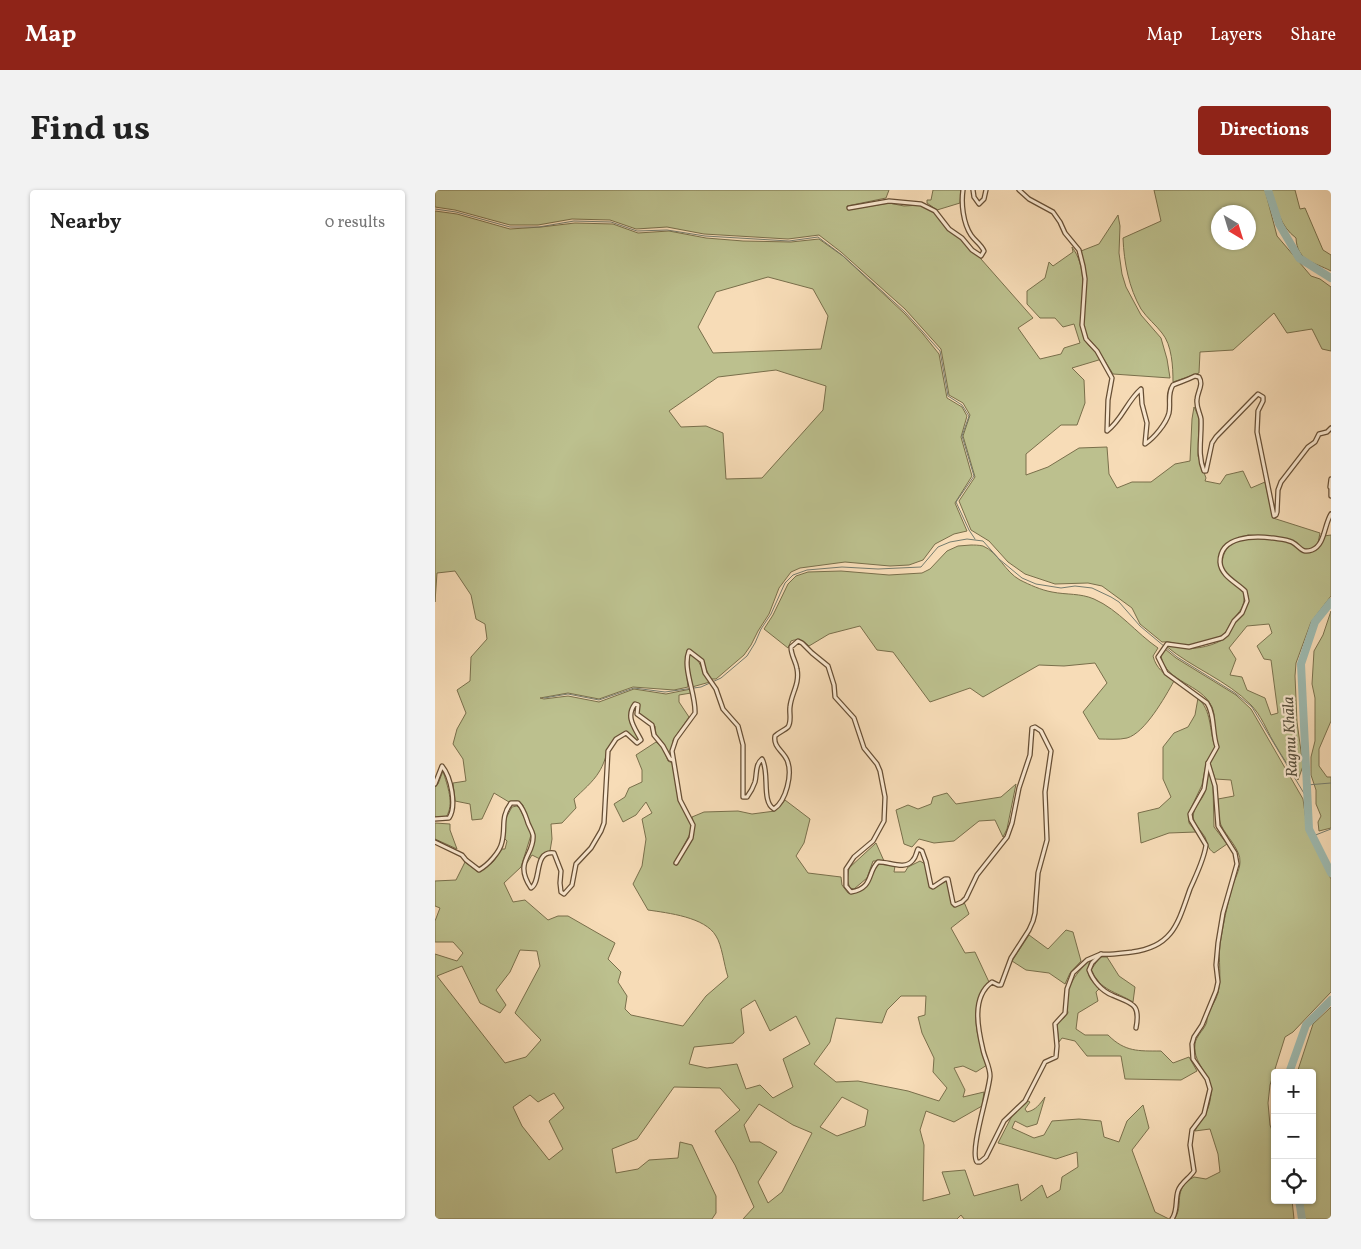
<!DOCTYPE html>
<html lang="en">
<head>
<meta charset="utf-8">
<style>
	:root { --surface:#fff; --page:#f2f2f2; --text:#222; --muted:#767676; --line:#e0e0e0; --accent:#8f2418 }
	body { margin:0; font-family:Vollkorn,serif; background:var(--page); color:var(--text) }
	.controls { position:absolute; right:15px; bottom:15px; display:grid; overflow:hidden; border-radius:5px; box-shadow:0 1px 4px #0004 }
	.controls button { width:45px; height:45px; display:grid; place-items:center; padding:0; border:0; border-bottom:1px solid var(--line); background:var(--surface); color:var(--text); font:25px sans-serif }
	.compass { position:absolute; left:776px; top:15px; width:45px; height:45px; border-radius:50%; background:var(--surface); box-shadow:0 1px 4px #0004; rotate:142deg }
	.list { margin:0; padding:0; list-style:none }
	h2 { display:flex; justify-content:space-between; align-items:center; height:65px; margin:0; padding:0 20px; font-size:21px }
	h2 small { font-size:16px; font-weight:400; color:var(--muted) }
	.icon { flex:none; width:28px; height:28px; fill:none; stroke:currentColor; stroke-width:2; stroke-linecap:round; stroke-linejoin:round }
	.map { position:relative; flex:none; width:896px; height:1029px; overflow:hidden; border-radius:5px }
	header { display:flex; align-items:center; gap:30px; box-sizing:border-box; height:70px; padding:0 25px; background:var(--accent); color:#fff }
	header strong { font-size:24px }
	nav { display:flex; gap:28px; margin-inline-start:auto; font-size:18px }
	.intro { display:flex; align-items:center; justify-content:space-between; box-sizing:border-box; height:120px; padding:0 30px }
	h1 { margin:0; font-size:35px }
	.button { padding:12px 22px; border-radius:5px; background:var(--accent); color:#fff; font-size:18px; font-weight:700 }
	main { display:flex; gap:30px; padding:0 30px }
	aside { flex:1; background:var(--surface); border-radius:5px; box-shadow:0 1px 4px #0004 }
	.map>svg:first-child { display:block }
	.green { fill:#bcc08e; stroke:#796f4b; fill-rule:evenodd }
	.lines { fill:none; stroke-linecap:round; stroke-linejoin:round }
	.stream { stroke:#747c6e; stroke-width:1 }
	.river { stroke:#9dbbb2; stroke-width:8 }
	.street-casing { stroke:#664e34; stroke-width:5.5 }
	.street { stroke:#fae8d0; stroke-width:3 }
	.labels { text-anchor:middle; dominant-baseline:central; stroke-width:4.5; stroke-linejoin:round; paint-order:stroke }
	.water-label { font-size:16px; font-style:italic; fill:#554d3b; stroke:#fae8d0 }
</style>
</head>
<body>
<header>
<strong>Map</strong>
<nav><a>Map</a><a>Layers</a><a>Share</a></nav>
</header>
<div class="intro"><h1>Find us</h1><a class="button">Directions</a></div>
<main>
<aside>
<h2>Nearby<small>0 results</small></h2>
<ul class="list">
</ul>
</aside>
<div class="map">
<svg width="896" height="1029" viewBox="0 0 896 1029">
	<rect width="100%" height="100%" fill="#f7dcb7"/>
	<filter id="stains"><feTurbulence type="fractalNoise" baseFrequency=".004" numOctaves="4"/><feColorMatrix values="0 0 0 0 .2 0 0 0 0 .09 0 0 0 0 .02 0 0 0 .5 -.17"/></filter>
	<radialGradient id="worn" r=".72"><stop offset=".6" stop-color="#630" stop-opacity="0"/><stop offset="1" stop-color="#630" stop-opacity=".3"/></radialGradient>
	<!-- green -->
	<g class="green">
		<path d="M 0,0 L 454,0 L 451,8 L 412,16 L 413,20 L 454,13 L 469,16 L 485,15 L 500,21 L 513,40 L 527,50 L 546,69 L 598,128 L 583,138 L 605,169 L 626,164 L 629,158 L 645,153 L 639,134 L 628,137 L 620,128 L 605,128 L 592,114 L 592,101 L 610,88 L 614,72 L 618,76 L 638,62 L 637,57 C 651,76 648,99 647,121 C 647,131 645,143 651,152 C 655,158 662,163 667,169 L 637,178 L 649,190 L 650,213 L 642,235 L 626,235 L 591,264 L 591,285 L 613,277 L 644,258 L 672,257 L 674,284 L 682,298 L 697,292 L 716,292 L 740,274 L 755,271 L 757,229 L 759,217 L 764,227 L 763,266 L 771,288 L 770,291 L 785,294 L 791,285 L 808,281 L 816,298 L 830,292 L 838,328 L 885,343 L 883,353 L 879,358 L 873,360 L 868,359 L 848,348 L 827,346 L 813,345 L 793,353 L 784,367 L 786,380 L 809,403 C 810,418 805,420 797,431 C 794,435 793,440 789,444 C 783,449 759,456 751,456 C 743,455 736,451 727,452 L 705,434 L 697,418 L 667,396 L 653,393 L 620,394 L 590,384 L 573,372 L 554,351 L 536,340 L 524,311 L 540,287 L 528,246 L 535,225 L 528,213 L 514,205 L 506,159 L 470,119 L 406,62 L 384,45 L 353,49 L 269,44 L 232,37 L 201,39 L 175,30 L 137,29 L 103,35 L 75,35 L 20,20 L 0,17 Z"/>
		<path d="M 498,0 L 526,0 L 525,13 L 502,20 L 492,13 L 492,10 L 496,10 Z"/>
		<path d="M 719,0 L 830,0 L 842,46 L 876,86 L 885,89 L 896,97 L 896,161 L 887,159 L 877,139 L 852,143 L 839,123 L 798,160 L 765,162 L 764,183 L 738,192 C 738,177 737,155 727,143 C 721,135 712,128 706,119 C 694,98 689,73 688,48 L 726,31 ZM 784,22 L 814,22 L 814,52 L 784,52 Z"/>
		<path d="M 836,0 L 860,0 L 865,19 L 870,18 L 888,60 L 896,65 L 896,81 C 879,72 862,71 861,48 C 845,36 842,19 836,0 Z"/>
		<path d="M 0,21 L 22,24 L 75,39 L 106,37 L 140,33 L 178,34 L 203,43 L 234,41 L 271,48 L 308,51 L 356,52 L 384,49 L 408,66 L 470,124 L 488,144 L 504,164 L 512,208 L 527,217 L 532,226 L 526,247 L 537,286 L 520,313 L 532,341 L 519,344 L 500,354 L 488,370 L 474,375 L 455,376 L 410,372 L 365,378 L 356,382 L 344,398 L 334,424 L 323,441 L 316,455 L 309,465 L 281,489 L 276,489 C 269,477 267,463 252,460 L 251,479 L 253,497 L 239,500 L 198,497 L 164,509 L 133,503 L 105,508 L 109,509 L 133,506 L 164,512 L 199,499 L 231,504 L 256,499 L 256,503 L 244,505 L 244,512 L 254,527 L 238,550 L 237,568 L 235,568 L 229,554 L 221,545 L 220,536 L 205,525 L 202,513 C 189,527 196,535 205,550 L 204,552 L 189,543 C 172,550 173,568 164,582 C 158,592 147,601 139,609 L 141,618 L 127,633 L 116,634 L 117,649 L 115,661 L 105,669 L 97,665 L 92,673 L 90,671 L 99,649 L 88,620 L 88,615 L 82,611 L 74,612 L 59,603 L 47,629 L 37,630 L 35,614 L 20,611 L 18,593 L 31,591 L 28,569 L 18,554 L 22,539 L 31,523 L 22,500 L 35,491 L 36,467 L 52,449 L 50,434 L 41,429 L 36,405 L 20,381 L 2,383 L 0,412 ZM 333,87 L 378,99 L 393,126 L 386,159 L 278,163 L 263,137 L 281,102 ZM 341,180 L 391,196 L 388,220 L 327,288 L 291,289 L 288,243 L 271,236 L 246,237 L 234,221 L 283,187 Z"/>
		<path d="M 683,25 L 685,36 L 684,63 L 687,84 L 691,97 L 706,125 L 726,148 L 732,169 L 735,188 L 678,184 L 662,158 L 653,148 L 648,135 L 651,89 L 646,61 L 664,54 Z"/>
		<path d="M 896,345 L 896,406 L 876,432 L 861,473 L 860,486 L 862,532 L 868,576 L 863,590 C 854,577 846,565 838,551 C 831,539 826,525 816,515 C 792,490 757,478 731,456 C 738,453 743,457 749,458 C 761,460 781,455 790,448 C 795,444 796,437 800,432 C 806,425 815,417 813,406 C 811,393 793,391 788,379 C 786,373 788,365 791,360 C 802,344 839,346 856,353 C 862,355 865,360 872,362 C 881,358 886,356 889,346 ZM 834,434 L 837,443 L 822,456 L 829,469 L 836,470 L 843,523 L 836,525 L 830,508 L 812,500 L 807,487 L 795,485 L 801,469 L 794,458 L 812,436 Z"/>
		<path d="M 536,355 C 539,355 544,355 548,356 C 563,362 570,382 585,390 C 595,395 606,400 617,402 C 632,405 645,403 659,409 C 684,420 701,443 723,458 L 718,466 C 721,478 729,484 739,491 C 730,507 710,543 692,548 C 684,550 672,549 664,549 L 648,522 L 672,493 L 660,473 L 629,476 L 604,475 L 548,507 L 535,498 L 495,512 L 458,462 L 442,460 L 425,436 L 394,444 L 374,456 C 368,450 364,448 356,451 L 353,458 L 329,439 L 338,425 L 353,394 L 361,386 L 373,382 L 406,381 L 454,385 L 487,383 L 495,379 L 512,361 L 523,356 Z"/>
		<path d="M 896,421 L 896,531 L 884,559 L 884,576 L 892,587 L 896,587 L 896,638 L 884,641 L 883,632 L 886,626 L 881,614 L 881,600 L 876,585 L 876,567 L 880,551 L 880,508 L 877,494 L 879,461 L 888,445 Z"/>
		<path d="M 730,459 L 741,468 L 801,505 L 816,519 L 868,609 L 872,637 L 896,689 L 896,802 L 858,842 L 850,847 L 835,895 L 833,913 L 835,935 L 840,948 L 840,1010 L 857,1010 L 859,1029 L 739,1029 C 750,1016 736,999 759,987 L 771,989 L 785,982 L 783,964 L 775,939 L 760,941 C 764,931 771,926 774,915 C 783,886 757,877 760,854 C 761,846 768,841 771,834 C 772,833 772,829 772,827 C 775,818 781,811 783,803 C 787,787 783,770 785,754 C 788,735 792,716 797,698 C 799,690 805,680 805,672 C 806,660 791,646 786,635 C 783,627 783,618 783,609 L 799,606 L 796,590 L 780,589 L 775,573 C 787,553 781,560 780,540 C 779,532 780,524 777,517 C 766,493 731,493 726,466 Z"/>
		<path d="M 254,463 C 268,471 265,481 275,492 L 257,497 L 254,478 Z"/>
		<path d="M 763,508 C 777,521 774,540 780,557 L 771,574 L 767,595 L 754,622 L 754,633 L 761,642 L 734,643 L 706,653 L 703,623 L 724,618 L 736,607 L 728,589 L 728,557 L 739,543 L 753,537 L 760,525 Z"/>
		<path d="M 221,552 L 228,558 L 233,571 L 237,573 L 243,605 L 255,632 L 257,640 L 239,674 L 242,674 C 252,658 263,646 257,627 L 269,622 L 303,621 L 317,624 L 340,621 L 350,610 L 375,629 L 369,653 L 361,666 L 373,683 L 406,687 L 407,695 L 413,703 C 433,704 434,686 443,674 L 460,676 L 459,682 L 470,682 L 473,677 L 485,671 L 490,674 L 498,698 L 512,691 L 516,709 L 519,716 L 529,712 L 534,724 L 516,738 L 530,763 L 540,762 L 554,792 C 532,814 542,849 552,875 L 541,882 L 528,876 L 519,878 L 530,900 L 528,907 L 549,902 L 547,916 L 519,932 L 491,921 L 485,940 L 489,955 L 488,1011 L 515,1004 L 507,982 L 530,980 L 539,1006 L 583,994 L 586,1011 L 607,995 L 612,1008 L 625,1000 L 627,987 L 643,977 L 642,962 L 621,969 L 563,953 L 577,926 L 593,911 L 595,912 L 590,919 L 592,922 C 601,920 605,914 610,907 L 602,934 L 592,937 L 580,931 L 577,938 L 599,948 L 609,945 L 617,931 L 644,929 L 666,931 L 669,947 L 684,952 L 692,931 L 708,915 L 714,938 L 697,960 L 720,1022 L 734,1029 L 529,1029 L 526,1025 L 522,1029 L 308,1029 L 319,1017 L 300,975 L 280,941 L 305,920 L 285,898 L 239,897 L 202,949 L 177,959 L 181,983 L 203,979 L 214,970 L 243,968 L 245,952 L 257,955 L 281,1006 L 281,1023 L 277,1029 L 0,1029 L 0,764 L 22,771 L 28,763 L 18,752 L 0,752 L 0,731 L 5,718 L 0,716 L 0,691 L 21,690 L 30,672 L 43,682 L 58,672 L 67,659 L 70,659 L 72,651 L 69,648 L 71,628 L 77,617 L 82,616 L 85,619 L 95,640 L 96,645 L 86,677 L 69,693 L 78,712 L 90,710 L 113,730 L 123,726 L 133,726 L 180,753 L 173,769 L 186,782 L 183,792 L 192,806 L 190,819 L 196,825 L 248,836 L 271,806 L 293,787 C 289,775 287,755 281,746 C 270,727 233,723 213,720 L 198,694 L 207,676 L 211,649 L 207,629 L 217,623 L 211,612 L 201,625 L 188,632 L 179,614 L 190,607 L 194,598 L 207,592 L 207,580 L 201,565 ZM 85,760 L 102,761 L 105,776 L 80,823 L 106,850 L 91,867 L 70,873 L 2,786 L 27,776 L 45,813 L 65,823 L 71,815 L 61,800 L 75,782 ZM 466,806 L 491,806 L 490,825 L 483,827 L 487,843 L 499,868 L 498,882 L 512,898 L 504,911 L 473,901 L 423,891 L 401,892 L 379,874 L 395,852 L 401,828 L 447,833 L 452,820 ZM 320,810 L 335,841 L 361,826 L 375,854 L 348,869 L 358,897 L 338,908 L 325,895 L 311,899 L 302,874 L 272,878 L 254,874 L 259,857 L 298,853 L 309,843 L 306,819 ZM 119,903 L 129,918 L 114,931 L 128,959 L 114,970 L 87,936 L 78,917 L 95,905 L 103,912 ZM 407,907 L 433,920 L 430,936 L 402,946 L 385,937 ZM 324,914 L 358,935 L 377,943 L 347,1002 L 333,1013 L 323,992 L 342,962 L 325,952 L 315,952 L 309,935 Z"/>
		<path d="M 773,579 L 778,596 L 779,637 L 792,654 L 779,663 C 772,658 773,654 770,647 C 767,642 761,636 759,631 C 755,620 767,611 770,602 C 772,594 773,587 773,579 Z"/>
		<path d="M 8,581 C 12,595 20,614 11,627 L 0,628 L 0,597 L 3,594 Z"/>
		<path d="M 581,594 L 572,639 L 568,647 L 560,630 L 544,631 L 519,651 L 499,653 L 484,649 L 477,657 L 469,654 L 461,620 L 473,615 L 483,619 L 496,614 L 498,607 L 512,603 L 521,614 L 566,607 Z"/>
		<path d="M 0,633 L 15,634 L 15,640 L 22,659 L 0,649 Z"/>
		<path d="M 441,653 L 449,671 L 438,671 L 432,688 L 419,699 L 415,698 L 412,690 L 414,678 Z"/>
		<path d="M 631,740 L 638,742 L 646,771 L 635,783 L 630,794 L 614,783 L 591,780 L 577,771 L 594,745 L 613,759 Z"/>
		<path d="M 665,767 L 672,767 L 684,786 L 700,797 L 698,812 C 680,801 666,801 656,780 Z"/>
		<path d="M 655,770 C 651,784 653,789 665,798 L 661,802 L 663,811 L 643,823 L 641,839 L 650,845 L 673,845 C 690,862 703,861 726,861 L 738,873 L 754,867 L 762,881 L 746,890 L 690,889 L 686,866 L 652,866 L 640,851 L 627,848 L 624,852 L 622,837 L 623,832 L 629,828 L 633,823 C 628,800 639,785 655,770 Z"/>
		<path d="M 896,817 L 896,1029 L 869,1029 L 867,1010 L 877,1010 L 877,883 L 862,883 L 878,834 Z"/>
	</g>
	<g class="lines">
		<!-- stream -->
		<g class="stream">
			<path d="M 0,19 L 21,22 L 75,37 L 104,37 L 139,31 L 176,32 L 202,41 L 232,40 L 270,46 L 354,51 L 383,47 L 407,65 L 470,122 L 505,161 L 513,206 L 527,215 L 534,226 L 527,246 L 539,286 L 521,312 L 534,340 L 540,349"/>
			<path d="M 109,508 L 133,504 L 164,510 L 199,498 L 230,502 L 266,497 L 286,488 L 312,466 L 320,453 L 326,439 L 336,424 L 350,393 L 358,385 L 372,380 L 407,377 L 443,379 L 486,377 L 503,357 L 515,352 L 532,349 L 548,351 L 564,369 L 587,388 L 601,394 L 626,398 L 640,396 L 657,398 L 676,407 L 684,412 L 705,436 L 742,467 L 800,503 L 817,517 L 873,610"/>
			<path d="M 872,595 L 896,593"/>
			<path d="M 878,646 L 896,639"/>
		</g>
		<!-- river -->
		<g class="river">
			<path d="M 833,0 L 844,34 L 864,68 L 896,88"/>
			<path d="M 896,412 L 880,432 L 866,474 L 874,639 L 896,683"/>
			<path d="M 854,883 L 871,835 L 896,810"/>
			<path d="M 864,1010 L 867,1029"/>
		</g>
		<defs>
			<g id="street">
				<path d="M 538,0 L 539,7 L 544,14 L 549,9 L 551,0"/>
				<path d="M 584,0 L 594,9 L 618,22 L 625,32 L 630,43 L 644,60 L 648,76 L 650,89 L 647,135 L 651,149 L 662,161 L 677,188 L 673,210 L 672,241 C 687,230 692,211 706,199 L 707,214 L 712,233 L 710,254 C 719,248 731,234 734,223 C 736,213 732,204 738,195 C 745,192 752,190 760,186 L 764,187 C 769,195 762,202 762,210 C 761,217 765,223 766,229 C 767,247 762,264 769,281 L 771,281 L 777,253 L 781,247 L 817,210 L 823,204 L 828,207 L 828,211 L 823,221 L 822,242 L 839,326 L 841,325 L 842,322 L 843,300 L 846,292 L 873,257 L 880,252 L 884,244 L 892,242 L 896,238"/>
				<path d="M 414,18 L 454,11 L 486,14 L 500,21 L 514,39 L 527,48 L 537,60 L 546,66 L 549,61 C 546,54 540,51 536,45 C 528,33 526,13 528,0"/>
				<path d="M 896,295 L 896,306"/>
				<path d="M 895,297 L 896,289"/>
				<path d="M 0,594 L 7,576 C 16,587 22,616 14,628 L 0,629"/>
				<path d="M 0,652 L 27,665 L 31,670 L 44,680 C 53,675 65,662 67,652 C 71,636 65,628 76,613 L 83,613 C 87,617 90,624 92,630 C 93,635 97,640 98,645 C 100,665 78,671 96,698 C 107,692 98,660 119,663 L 126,681 L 125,693 L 126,702 L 129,704 L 137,695 L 141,674 L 156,658 L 166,641 L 169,633 L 173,561 L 181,549 L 191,543 L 202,553 L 206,550 C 200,538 190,527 200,514 L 203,515 L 202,524 L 217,535 L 219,545 L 228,556 L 235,569 L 238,570"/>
				<path d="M 241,673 L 256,648 L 258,635 L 245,610 L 237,561 L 241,549 L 260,523 C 261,504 247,478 254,461 L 267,471 L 270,483 L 281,499 L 288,519 L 303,536 L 308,555 L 308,607 L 312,607 C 315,603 318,598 320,592 C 322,584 320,575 327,569 C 335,582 326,612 339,619 C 351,611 358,584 352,570 C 348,561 338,557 340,546 C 344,542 350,540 353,537 C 357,531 354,523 355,517 C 356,504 365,494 362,479 C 361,471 356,466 356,457 L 363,451 L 367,453 L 377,463 L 393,476 L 399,495 L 400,507 L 419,528 L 429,558 L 442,574 L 445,581 L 450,607 L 449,631 L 438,651 L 419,667 L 411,679 L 411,696 L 416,702 C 439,698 432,682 443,672 C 453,671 470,681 478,670 C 481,667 481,663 483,659 L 487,661 L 491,672 L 496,696 L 498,697 L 510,689 L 513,689 L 518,713 L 520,715 L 527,712 L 531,708 L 542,685 L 572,647 L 577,633 L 584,598 L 595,565 L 597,538 L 600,537 L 606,541 L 616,561 L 610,602 L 612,650 L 603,683 L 600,723 L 598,731 L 594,740 L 576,768 L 566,795 L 563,795 L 557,792 C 536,807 543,839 548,860 C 550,869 555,877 555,886 C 554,903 534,961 542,972 L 545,972 L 551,967 L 569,931 L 590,911 L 610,872 L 621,867 L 622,856 L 620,834 L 630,823 L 632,799 L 638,783 L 652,770 L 666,764"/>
				<path d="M 701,838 C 706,812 696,814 677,805 C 667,801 658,791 654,780 L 657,773 L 666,764 C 677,765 686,763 697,762 C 738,757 743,733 755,699 C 761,685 769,670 771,655 L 756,630 L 755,624 L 769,599 L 773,573 L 782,557 C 777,543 780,525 772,513 L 731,483 L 723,467 L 732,454 L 754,457 L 787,448 L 792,444 L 799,431 L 807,423 L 812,411 L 810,401 C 801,392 786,386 785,372 C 785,345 820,346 838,348 C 844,349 851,349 857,352 C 865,356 866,364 877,360 C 890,355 889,335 896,324"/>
				<path d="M 737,1029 C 743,1021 740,1010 743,1001 C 746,992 755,988 759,981 L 755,955 L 757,940 L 769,924 L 775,899 L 772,889 L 758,869 L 757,854 L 759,847 L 767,835 L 781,801 L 783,792 L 781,775 L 783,753 L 788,723 L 802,674 L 800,663 L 783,636 L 780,596 L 773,573"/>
			</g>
		</defs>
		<!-- street casing -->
		<use href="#street" class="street-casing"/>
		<!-- street -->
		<use href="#street" class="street"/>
	</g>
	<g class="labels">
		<!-- water labels -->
		<g class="water-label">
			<text transform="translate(856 547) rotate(-93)">Ragnu Khāla</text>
		</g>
	</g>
	<rect width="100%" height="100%" filter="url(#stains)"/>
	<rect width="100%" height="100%" fill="url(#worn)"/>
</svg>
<div class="controls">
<button>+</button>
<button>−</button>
<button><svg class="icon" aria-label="locate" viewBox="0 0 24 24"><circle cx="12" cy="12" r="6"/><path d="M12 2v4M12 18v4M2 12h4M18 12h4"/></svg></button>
</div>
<svg class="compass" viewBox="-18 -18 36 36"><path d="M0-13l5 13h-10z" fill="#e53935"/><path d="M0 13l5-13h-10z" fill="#767676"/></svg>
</div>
</main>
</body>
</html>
